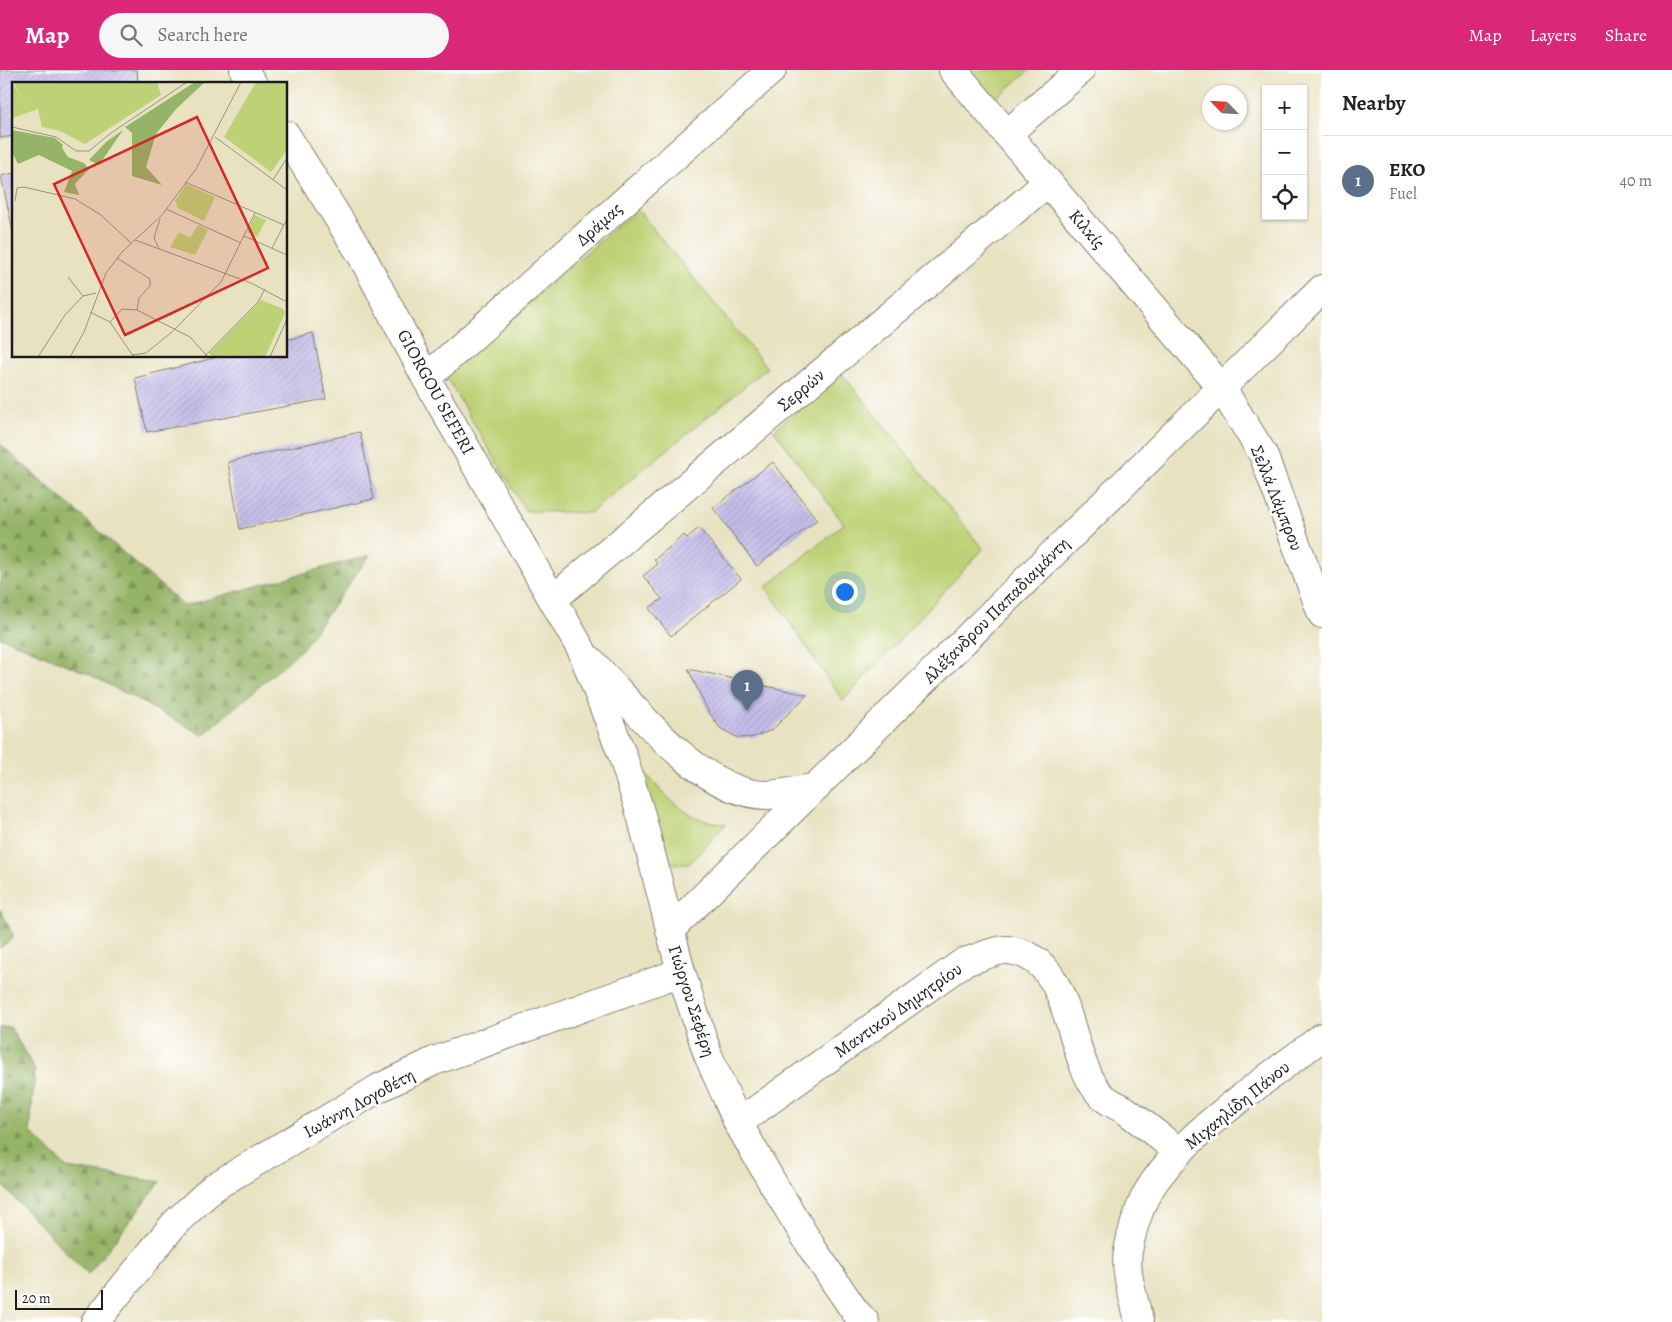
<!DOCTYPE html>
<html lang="en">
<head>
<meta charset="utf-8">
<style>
	:root { --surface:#fff; --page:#f6f6f6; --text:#222; --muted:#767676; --line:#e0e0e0; --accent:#db2777 }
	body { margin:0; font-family:Alegreya,serif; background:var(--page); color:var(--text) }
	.controls { position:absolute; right:15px; top:15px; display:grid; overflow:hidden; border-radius:0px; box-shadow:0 1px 4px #0004 }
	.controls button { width:45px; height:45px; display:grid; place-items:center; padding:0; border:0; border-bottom:1px solid var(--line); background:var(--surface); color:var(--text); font:25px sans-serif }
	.compass { position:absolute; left:1202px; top:15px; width:45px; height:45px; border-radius:50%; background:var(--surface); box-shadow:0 1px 4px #0004; rotate:295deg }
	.scale { position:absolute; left:15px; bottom:12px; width:88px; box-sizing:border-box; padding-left:5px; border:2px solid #1c1c1c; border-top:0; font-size:14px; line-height:18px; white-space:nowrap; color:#1c1c1c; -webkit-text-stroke:4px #fff; paint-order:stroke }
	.you { position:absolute; left:844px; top:521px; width:18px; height:18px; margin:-12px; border:4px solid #fff; border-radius:50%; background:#1a73e8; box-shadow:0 0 0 8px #1a73e833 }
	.badge { display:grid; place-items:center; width:32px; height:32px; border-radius:50%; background:var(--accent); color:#fff; font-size:16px; font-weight:700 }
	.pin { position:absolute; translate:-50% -41px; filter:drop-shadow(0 1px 2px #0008) }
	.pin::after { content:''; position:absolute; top:26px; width:18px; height:15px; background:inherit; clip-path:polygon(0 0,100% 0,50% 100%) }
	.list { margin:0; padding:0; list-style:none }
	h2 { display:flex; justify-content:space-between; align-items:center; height:65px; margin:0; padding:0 20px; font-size:21px }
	h2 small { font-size:16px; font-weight:400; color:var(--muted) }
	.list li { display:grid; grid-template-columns:32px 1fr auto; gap:15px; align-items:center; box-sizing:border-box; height:90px; padding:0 20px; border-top:1px solid var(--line) }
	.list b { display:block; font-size:19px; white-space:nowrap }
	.list p { margin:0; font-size:16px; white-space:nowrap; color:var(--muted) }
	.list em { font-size:16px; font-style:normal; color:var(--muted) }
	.icon { flex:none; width:28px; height:28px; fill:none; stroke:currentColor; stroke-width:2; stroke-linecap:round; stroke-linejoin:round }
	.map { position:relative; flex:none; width:1322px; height:1252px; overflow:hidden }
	header { display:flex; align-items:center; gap:30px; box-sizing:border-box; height:70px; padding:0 25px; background:var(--accent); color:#fff }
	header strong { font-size:24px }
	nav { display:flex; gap:28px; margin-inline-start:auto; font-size:18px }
	.search { width:350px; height:45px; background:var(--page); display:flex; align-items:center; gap:12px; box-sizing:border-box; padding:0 18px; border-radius:28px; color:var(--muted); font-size:19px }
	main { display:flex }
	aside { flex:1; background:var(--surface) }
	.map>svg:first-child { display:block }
	.green { fill:#bdd276; stroke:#6c7749 }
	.forest { fill:url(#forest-firs); stroke:#596842 }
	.building { fill:url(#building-hatch) }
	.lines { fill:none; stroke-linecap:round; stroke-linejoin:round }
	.minor-casing { stroke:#827f6e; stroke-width:30 }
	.major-casing { stroke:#827f6e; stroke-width:30 }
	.minor { stroke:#fff; stroke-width:28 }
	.major { stroke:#fff; stroke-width:28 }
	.labels { text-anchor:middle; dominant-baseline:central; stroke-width:5; stroke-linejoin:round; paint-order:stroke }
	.street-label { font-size:18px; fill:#1c1c1c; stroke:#fff }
	.inset-road { fill:none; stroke:#96937f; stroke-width:1 }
	.view { fill:#d62828; fill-opacity:0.15; stroke:#d62828; stroke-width:2.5 }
	.inset-edge { fill:none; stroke:#1c1c1c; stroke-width:2.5 }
</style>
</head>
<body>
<header>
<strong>Map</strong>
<div class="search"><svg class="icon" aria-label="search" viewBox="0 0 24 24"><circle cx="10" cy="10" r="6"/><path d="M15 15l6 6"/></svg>Search here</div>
<nav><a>Map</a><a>Layers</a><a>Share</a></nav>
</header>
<main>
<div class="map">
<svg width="1322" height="1252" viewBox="0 0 1322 1252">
	<defs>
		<pattern id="forest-firs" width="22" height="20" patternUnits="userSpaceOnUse" patternTransform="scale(1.25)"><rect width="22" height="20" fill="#96b467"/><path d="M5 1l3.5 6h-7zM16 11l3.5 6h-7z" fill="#7a9254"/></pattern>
		<pattern id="building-hatch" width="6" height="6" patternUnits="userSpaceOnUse" patternTransform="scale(1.25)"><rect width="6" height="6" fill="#c4bde9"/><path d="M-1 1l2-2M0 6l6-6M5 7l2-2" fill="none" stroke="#a8a2c7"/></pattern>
	</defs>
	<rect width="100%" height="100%" fill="#fff"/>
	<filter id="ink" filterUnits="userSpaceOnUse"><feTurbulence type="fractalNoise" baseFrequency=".02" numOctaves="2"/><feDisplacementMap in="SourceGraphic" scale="10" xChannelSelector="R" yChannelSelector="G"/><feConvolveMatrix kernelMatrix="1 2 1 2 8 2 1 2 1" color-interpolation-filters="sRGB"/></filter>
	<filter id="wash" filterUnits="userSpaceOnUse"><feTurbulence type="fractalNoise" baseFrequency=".0096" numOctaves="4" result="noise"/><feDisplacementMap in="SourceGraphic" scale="20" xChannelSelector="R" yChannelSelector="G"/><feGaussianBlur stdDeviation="1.12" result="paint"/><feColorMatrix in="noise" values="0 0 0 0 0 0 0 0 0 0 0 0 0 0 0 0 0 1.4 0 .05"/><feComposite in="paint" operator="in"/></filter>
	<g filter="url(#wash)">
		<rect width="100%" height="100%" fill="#e8e2c1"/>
		<!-- green -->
		<g class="green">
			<path d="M 965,0 L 1030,0 L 991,32 Z"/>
			<path d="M 637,139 L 767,298 L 590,443 L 526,441 L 445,305 Z"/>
			<path d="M 843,305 L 983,479 L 843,631 L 766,517 L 844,454 L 774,360 Z"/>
			<path d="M 630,684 C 656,715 681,753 726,754 L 690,793 L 677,794 L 666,791 Z"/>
		</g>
		<!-- forest -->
		<g class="forest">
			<path d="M 0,374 L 184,536 L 370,485 L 302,579 L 203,665 L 89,604 L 0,567 Z"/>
			<path d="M 0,839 L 14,867 L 0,878 Z"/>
			<path d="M 10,957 L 35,1000 L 30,1061 L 67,1098 L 160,1112 L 88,1205 L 0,1113 L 0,958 Z"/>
		</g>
		<g id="blocks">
			<!-- building -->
			<g class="building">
				<path d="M 0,0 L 137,0 L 138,14 L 14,14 L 14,66 L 0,68 Z"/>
				<path d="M 14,103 L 14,161 L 13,161 L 1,106 Z"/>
				<path d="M 313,263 L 326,329 L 147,362 L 135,308 L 222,286 L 286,286 L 286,270 Z"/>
				<path d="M 360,362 L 374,429 L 240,459 L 228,392 Z"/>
				<path d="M 773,392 L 817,450 L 757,496 L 713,438 Z"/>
				<path d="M 699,458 L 741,509 L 671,566 L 649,538 L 662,529 L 643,506 L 658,494 L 654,490 L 684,465 L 687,468 Z"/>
				<path d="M 688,599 L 807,625 L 772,660 L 754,667 L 738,668 L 720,658 L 708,641 Z"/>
			</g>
		</g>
	</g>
	<g filter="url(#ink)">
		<use href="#blocks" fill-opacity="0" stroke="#827f6e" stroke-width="1"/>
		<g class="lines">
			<defs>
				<g id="minor">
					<path d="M 953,0 L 1221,317 L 1263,384 L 1322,544"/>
					<path d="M 1007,64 L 1081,0"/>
					<path d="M 426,308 L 772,0"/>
					<path d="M 553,529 L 1048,112"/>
					<path d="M 670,860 L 1322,219"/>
					<path d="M 738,1053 L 964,892 C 977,889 996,879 1008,880 C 1076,887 1064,987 1102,1026 C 1108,1032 1118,1036 1125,1040 C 1143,1053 1161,1068 1179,1082"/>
					<path d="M 95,1252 L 175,1153 L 214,1117 L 379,1018 L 434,991 L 681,902"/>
					<path d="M 1139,1252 C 1135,1230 1124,1203 1128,1181 C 1131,1165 1138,1142 1145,1127 C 1176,1068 1269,1008 1322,967"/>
				</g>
				<g id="major">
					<path d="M 244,0 L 253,14"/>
					<path d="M 286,65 L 362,186 L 426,308 L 582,581 L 622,684 L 641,745 L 681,902 L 708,985 L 738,1053 L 775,1117 L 814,1181 L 854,1240 L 865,1252"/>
					<path d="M 590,590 C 633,635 701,726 768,725 C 784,724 801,720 817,717"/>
				</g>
			</defs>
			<!-- minor casing -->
			<use href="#minor" class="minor-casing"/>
			<!-- major casing -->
			<use href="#major" class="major-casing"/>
			<!-- minor -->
			<use href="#minor" class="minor"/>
			<!-- major -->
			<use href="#major" class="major"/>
		</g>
	</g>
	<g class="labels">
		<!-- street labels -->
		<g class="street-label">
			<text transform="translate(599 154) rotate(-42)">Δράμας</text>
			<text transform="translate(1087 159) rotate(50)">Κιλκίς</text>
			<text transform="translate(801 320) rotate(-40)">Σερρών</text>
			<text transform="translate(436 322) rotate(61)">GIORGOU SEFERI</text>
			<text transform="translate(1277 428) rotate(68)">Σελλά Λάμπρου</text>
			<text transform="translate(996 540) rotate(-45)">Αλέξανδρου Παπαδιαμάντη</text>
			<text transform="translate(692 931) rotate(72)">Γιώργου Σεφέρη</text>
			<text transform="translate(898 940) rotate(-35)">Μαντικού Δημητρίου</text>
			<text transform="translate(359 1033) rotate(-29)">Ιωάννη Λογοθέτη</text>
			<text transform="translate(1237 1035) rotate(-39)">Μιχαηλίδη Πάνου</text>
		</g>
	</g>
	<!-- overview -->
	<g transform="translate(12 12)">
		<rect width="275" height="275" fill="#e8e2c1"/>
		<path d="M 2,0 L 145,0 L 149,13 L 73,62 L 48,49 L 30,45 L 26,27 L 6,11 ZM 244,0 L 275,0 L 275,68 L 259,90 L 212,55 ZM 174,102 L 203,115 L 192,139 L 166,126 L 163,119 ZM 243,133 L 254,138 L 245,155 L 235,150 ZM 186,143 L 196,148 L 183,173 L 158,165 L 167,150 L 178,156 ZM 249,218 L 271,227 L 273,231 L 253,275 L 200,275 L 197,271 Z" fill="#bdd276"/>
		<path d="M 183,0 L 193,0 L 164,27 L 144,52 L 134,85 L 150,103 L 120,94 L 120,51 L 113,45 ZM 0,48 L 43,56 L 51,63 L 50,66 L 56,75 L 72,81 L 77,87 L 63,102 L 67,113 L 52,110 L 60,89 L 27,73 L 6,82 L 0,70 ZM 111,48 L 87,83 L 77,78 L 94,60 Z" fill="#96b467"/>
		<path d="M 0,0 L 6,11 L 26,27 L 0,36 Z" fill="#bdd276"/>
		<path class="inset-road" d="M 0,45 L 44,55 L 64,69 L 77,69 L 99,51 L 175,0M 203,55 L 275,108M 261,98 L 275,76M 173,100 L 272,143M 3,119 L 5,106 L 12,105 L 63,117 L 89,133 L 119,161M 154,127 L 229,161M 232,154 L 275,173M 123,158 L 239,201 L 275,220M 260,166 L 275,137M 147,167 L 142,156 L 148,137M 105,176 L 138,197 L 138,204 L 127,216 L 125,228M 56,195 L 71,214 L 84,211M 78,230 L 98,240 L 121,274M 98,240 L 110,227 L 125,228 L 178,255 L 196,275M 120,273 L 134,271 L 160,250 L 209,200 L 243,131M 26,275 L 53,233 L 71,214M 58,275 L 72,250 L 94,191 L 111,169 L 150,133 L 184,87 L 229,0M 192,275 L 246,220 L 253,207M 258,275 L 275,237"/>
		<path class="view" d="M 185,35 L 256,186 L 113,253 L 42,102 Z"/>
		<rect width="275" height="275" class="inset-edge"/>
	</g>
</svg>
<div class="controls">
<button>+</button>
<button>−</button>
<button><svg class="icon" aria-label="locate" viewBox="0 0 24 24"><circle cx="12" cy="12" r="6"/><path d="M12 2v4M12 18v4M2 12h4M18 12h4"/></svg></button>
</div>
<svg class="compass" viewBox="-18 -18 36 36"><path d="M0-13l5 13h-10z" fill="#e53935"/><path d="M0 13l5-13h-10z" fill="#767676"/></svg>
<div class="scale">20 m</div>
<div class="you"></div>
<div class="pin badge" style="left:747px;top:641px;background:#5c6f8a">1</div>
</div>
<aside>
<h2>Nearby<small></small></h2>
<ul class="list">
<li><span class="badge" style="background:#5c6f8a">1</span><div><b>EKO</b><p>Fuel</p></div><em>40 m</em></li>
</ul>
</aside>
</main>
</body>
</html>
